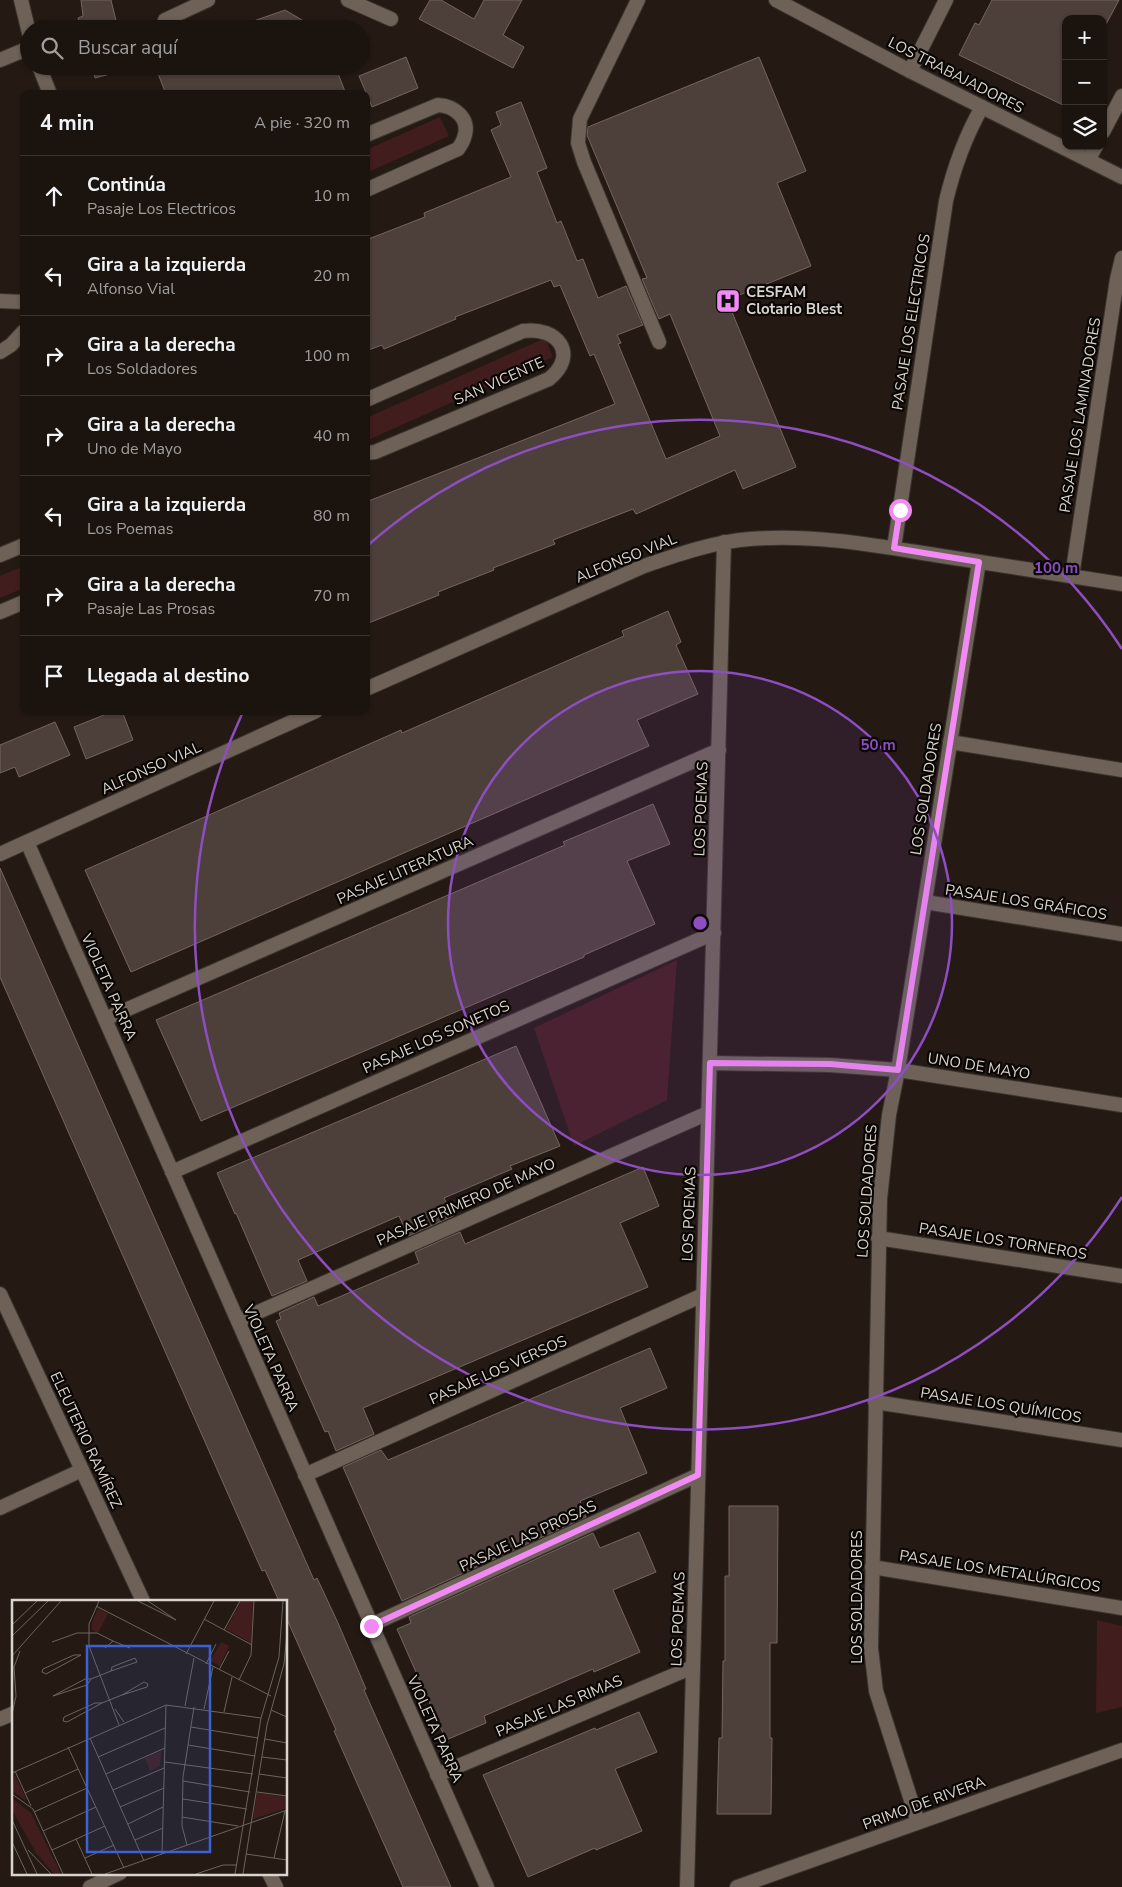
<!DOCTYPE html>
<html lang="es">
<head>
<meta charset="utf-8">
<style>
	:root { --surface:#1b140e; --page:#28211c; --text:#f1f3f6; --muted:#a09e9e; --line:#39332e }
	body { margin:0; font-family:"Nunito Sans",sans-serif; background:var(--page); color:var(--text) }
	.controls { position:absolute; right:15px; top:15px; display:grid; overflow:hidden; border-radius:10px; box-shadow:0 1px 4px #0004 }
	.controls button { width:45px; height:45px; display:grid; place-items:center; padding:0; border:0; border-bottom:1px solid var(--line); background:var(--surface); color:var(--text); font:25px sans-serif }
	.stop { position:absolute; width:15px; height:15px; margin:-11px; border:4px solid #f18af4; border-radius:50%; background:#fff }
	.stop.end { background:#f18af4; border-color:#fff; box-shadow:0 1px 5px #0008 }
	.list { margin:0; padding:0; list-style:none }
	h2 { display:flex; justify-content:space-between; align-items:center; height:65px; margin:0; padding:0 20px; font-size:21px }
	h2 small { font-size:16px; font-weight:400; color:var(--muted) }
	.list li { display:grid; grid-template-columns:32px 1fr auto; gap:15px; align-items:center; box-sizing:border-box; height:80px; padding:0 20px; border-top:1px solid var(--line) }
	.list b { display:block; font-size:19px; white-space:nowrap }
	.list p { margin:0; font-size:16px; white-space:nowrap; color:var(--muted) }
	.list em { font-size:16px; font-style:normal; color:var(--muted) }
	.icon { flex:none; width:28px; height:28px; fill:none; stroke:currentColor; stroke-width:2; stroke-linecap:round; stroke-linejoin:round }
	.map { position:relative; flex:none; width:1122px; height:1887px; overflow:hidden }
	.search { position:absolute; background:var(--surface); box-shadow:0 1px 4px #0004; left:20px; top:20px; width:350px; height:55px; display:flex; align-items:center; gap:12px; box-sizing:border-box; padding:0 18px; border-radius:28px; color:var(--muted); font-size:19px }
	.panel { position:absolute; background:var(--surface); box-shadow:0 1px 4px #0004; left:20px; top:90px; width:350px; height:625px; border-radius:10px }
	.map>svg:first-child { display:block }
	.green { fill:#411d1d }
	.building { fill:#4d3f3a; stroke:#756560 }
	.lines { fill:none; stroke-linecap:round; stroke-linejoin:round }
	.service-casing { stroke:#3a332f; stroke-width:16 }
	.minor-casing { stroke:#3a332f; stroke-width:16 }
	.tertiary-casing { stroke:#3a332f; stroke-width:16 }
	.service { stroke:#6d6158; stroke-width:14 }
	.minor { stroke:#6d6158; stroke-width:14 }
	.tertiary { stroke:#6d6158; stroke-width:14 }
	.route { stroke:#f18af4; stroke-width:6 }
	.ring { fill:none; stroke:#8e4ec2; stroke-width:2.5 }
	.labels { text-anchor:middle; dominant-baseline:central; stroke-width:4.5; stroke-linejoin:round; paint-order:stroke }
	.street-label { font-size:15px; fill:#dbd4ce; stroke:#0a0604 }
	.poi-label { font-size:15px; font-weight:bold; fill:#dbd4ce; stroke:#0a0604; text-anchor:start }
	.inset-road { fill:none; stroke:#6d645e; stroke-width:1 }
	.view { fill:#3a62d6; fill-opacity:0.15; stroke:#3a62d6; stroke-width:2.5 }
	.inset-edge { fill:none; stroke:#dbd4ce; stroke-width:2.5 }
	.centre { fill:#8e4ec2; stroke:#0a0604; stroke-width:2.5 }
	.ring-label { font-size:15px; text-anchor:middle; font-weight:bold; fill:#8e4ec2; stroke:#0a0604; stroke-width:4.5; stroke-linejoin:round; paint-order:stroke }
</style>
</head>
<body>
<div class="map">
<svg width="1122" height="1887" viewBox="0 0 1122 1887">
	<rect width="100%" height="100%" fill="#241a13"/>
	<!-- green -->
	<g class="green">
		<path d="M 440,117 L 449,136 L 366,173 L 366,150 Z"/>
		<path d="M 545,338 L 553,357 L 366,441 L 366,418 Z"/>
		<path d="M 24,566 L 24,588 L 0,598 L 0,576 Z"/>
		<path d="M 677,960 L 667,1100 L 574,1146 L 534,1028 Z"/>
		<path d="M 1097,1620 L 1122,1626 L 1122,1707 L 1096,1713 Z"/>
	</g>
	<!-- building -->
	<g class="building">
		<path d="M 81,0 L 111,0 L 118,29 L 81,29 L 78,18 L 83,16 Z"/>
		<path d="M 430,0 L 441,0 L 474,19 L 484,0 L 522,0 L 503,35 L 524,47 L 513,68 L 419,19 Z"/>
		<path d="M 992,0 L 1119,0 L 1103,30 L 1103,19 L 1066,19 L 1066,100 L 1063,105 L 959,55 L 975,23 L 979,25 Z"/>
		<path d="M 285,10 L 307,23 L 304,29 L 231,29 Z"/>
		<path d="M 406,57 L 418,88 L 372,107 L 359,76 Z"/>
		<path d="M 759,57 L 806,171 L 777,183 L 811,266 L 727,300 L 796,467 L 743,489 L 735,470 L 636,514 L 633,509 L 553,540 L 555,544 L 493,568 L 494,570 L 438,592 L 439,595 L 366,624 L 366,502 L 615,404 L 594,354 L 590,356 L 560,285 L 554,287 L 551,280 L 455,317 L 456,319 L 384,349 L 382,345 L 366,351 L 366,240 L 425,217 L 424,213 L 511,177 L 491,130 L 501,125 L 496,112 L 521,102 L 547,168 L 537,172 L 557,223 L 561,221 L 577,261 L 583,259 L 598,298 L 626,286 L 643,325 L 617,335 L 621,343 L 618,344 L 666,459 L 720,436 L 670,314 L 659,319 L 642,279 L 647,278 L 587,135 L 588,127 Z"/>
		<path d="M 92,66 L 128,66 L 129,69 L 95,78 Z"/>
		<path d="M 155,66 L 335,66 L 346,94 L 166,94 Z"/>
		<path d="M 668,611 L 681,642 L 676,645 L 698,694 L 637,720 L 649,746 L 131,972 L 85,870 L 401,730 L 402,733 L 624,636 L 622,631 Z"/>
		<path d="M 114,711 L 122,711 L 133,740 L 86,759 L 74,727 Z"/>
		<path d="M 55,722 L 70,755 L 19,777 L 15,767 L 0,773 L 0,745 Z"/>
		<path d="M 653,804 L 670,844 L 627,861 L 655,924 L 584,955 L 584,957 L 201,1121 L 156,1020 L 565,845 L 563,842 Z"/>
		<path d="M 0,868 L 314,1580 L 317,1578 L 338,1623 L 366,1689 L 364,1690 L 451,1887 L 403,1887 L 334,1731 L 336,1730 L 286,1617 L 286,1601 L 279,1601 L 265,1570 L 262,1571 L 0,977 Z"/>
		<path d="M 516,1046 L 560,1146 L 510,1166 L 512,1169 L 444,1198 L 453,1216 L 408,1236 L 399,1216 L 298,1260 L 307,1281 L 272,1296 L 236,1213 L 235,1214 L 217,1173 Z"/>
		<path d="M 643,1167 L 659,1206 L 620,1223 L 648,1287 L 363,1408 L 374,1434 L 336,1451 L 328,1431 L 325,1432 L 276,1321 L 281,1319 L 279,1313 L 314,1297 L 318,1306 L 419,1263 L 415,1252 L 460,1232 L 465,1244 Z"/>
		<path d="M 650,1348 L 667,1388 L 620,1408 L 647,1473 L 580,1501 L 586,1517 L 402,1601 L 343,1467 L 381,1450 L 388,1460 Z"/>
		<path d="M 729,1506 L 778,1506 L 777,1643 L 770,1643 L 770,1738 L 772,1738 L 771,1814 L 717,1814 L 719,1738 L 722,1738 L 723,1661 L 725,1661 L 725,1576 L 729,1576 Z"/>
		<path d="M 639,1532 L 656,1572 L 613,1590 L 640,1652 L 594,1672 L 593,1669 L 484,1716 L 486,1723 L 446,1740 L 397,1629 L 411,1623 L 409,1617 L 593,1533 L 600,1548 Z"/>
		<path d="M 639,1712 L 657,1752 L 615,1769 L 642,1831 L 596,1850 L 595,1848 L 528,1877 L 483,1775 L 595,1728 L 596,1730 Z"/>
	</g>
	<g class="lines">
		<defs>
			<path id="service" d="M 638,0 L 580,119 L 578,143 L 584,162 L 659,342"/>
			<g id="minor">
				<path d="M 21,0 L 29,33"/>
				<path d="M 348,0 L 391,19"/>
				<path d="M 776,0 L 910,71 L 1122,177"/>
				<path d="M 165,20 L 208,0"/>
				<path d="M 0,60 L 29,48"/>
				<path d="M 39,66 L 50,94"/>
				<path d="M 910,71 L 946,0"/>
				<path d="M 1103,132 L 1122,96"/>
				<path d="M 366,135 L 438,105 C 455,106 471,119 464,138 C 463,142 460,146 458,149 L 366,190"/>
				<path d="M 1088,160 L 1096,146"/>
				<path d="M 0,301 L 24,302"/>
				<path d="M 0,352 L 11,345 L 24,331"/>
				<path d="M 366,400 L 523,331 C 558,326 579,355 549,379 L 375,452 L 366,453"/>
				<path d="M 894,548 L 946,201 C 954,167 965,137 982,107"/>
				<path d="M 0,555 L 24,545"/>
				<path d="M 1072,576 L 1117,279 L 1122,258"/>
				<path d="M 0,612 L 24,602"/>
				<path d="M 366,689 L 644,566 C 679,554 713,542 750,539 C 813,534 873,545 935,555 C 997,565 1060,574 1122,584"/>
				<path d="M 950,742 L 1122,770"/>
				<path d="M 27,842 L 487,1887"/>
				<path d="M 0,854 L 316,711"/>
				<path d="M 925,902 L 1122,934"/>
				<path d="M 105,1019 L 719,750"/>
				<path d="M 710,1063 L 830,1065 L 898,1070 L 1122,1105"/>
				<path d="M 172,1172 L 714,933"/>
				<path d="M 878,1238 L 1122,1276"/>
				<path d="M 0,1294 L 143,1601"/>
				<path d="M 238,1321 L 708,1113"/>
				<path d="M 875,1402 L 1122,1440"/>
				<path d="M 305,1475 L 703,1295"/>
				<path d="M 0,1508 L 82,1470"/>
				<path d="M 872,1567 L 1122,1608"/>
				<path d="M 371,1625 L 698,1475"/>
				<path d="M 0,1719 L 14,1713"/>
				<path d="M 437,1775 L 693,1667"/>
				<path d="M 918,1822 L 876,1691 L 871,1648 L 880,1199 L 889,1115 L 898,1070 L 979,562"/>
				<path d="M 269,1873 L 276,1887"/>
				<path d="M 90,1887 L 120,1873"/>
				<path d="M 687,1887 L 724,542"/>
			</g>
			<path id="tertiary" d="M 737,1887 L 1122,1750"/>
		</defs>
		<!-- service casing -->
		<use href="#service" class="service-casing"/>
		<!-- minor casing -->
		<use href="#minor" class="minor-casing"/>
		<!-- tertiary casing -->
		<use href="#tertiary" class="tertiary-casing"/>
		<!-- service -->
		<use href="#service" class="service"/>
		<!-- minor -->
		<use href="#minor" class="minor"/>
		<!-- tertiary -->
		<use href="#tertiary" class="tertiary"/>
	</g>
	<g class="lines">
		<!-- route -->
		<path class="route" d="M 371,1626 L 698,1475 L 710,1063 L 830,1064 L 898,1070 L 979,562 L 894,548 L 900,510"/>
	</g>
	<!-- distance rings -->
	<circle cx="700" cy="923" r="252" fill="#8e4ec2" fill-opacity=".12"/>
	<g class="ring">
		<circle cx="700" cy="923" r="252"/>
		<path d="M1122 1197A503 503 0 0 1 242 714M367 546A503 503 0 0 1 1122 649"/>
	</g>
	<!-- icons -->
	<defs>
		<symbol id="hospital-square" viewBox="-11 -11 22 22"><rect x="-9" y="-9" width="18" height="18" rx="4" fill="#f18af4" stroke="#0a0604"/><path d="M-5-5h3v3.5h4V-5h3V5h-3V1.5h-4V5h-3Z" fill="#111"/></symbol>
	</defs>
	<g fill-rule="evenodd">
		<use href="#hospital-square" x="714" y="287" width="28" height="28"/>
	</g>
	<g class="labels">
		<!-- street labels -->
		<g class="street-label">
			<text transform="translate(956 75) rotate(27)">LOS TRABAJADORES</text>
			<text transform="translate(911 322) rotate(-81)">PASAJE LOS ELECTRICOS</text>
			<text transform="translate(499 381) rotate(-24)">SAN VICENTE</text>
			<text transform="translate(1080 415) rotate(-81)">PASAJE LOS LAMINADORES</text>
			<text transform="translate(626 558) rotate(-22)">ALFONSO VIAL</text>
			<text transform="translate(151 768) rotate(-24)">ALFONSO VIAL</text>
			<text transform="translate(926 789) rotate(-81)">LOS SOLDADORES</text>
			<text transform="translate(701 809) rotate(-88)">LOS POEMAS</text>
			<text transform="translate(405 870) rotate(-24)">PASAJE LITERATURA</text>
			<text transform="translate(1026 902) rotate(9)">PASAJE LOS GRÁFICOS</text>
			<text transform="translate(109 987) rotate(66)">VIOLETA PARRA</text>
			<text transform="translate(436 1037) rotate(-24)">PASAJE LOS SONETOS</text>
			<text transform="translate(979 1066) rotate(9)">UNO DE MAYO</text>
			<text transform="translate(867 1191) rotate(-86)">LOS SOLDADORES</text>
			<text transform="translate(466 1202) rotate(-24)">PASAJE PRIMERO DE MAYO</text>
			<text transform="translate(689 1214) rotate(-88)">LOS POEMAS</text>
			<text transform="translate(1003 1241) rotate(9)">PASAJE LOS TORNEROS</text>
			<text transform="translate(271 1358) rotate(66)">VIOLETA PARRA</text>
			<text transform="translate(498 1370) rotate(-24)">PASAJE LOS VERSOS</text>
			<text transform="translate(1001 1405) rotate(9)">PASAJE LOS QUÍMICOS</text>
			<text transform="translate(86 1440) rotate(65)">ELEUTERIO RAMÍREZ</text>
			<text transform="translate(528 1536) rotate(-25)">PASAJE LAS PROSAS</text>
			<text transform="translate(1000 1571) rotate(9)">PASAJE LOS METALÚRGICOS</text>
			<text transform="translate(857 1597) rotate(-90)">LOS SOLDADORES</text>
			<text transform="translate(678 1619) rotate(-88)">LOS POEMAS</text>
			<text transform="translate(559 1706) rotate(-23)">PASAJE LAS RIMAS</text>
			<text transform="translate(435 1729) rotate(66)">VIOLETA PARRA</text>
			<text transform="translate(924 1803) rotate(-20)">PRIMO DE RIVERA</text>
		</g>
		<!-- poi labels -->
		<g class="poi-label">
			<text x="746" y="292">CESFAM<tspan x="746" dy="17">Clotario Blest</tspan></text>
		</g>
	</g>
	<!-- overview -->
	<g transform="translate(12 1600)">
		<rect width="275" height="275" fill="#241a13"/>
		<path d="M 229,1 L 241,1 L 239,43 L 214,29 ZM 86,8 L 96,14 L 86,33 L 80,30 L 80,23 ZM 209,42 L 217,46 L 208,66 L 198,61 ZM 149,151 L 148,166 L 138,171 L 133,158 ZM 3,175 L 15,201 L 0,191 ZM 245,193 L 275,197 L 275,208 L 241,219 ZM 0,198 L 19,213 L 49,274 L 42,274 L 24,253 L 0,210 Z" fill="#411d1d"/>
		<path class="inset-road" d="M 87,1 L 77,24 L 77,46 L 107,125M 126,1 L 164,20 L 136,1M 84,6 L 259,96M 192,19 L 240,45M 0,25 L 25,1M 212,30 L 228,1M 0,36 L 36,1M 101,41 L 118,48M 40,42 L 65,33 L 85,33 L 101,41 L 93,48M 174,54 L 202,1M 62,55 L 69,55 L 34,74 L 30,72 L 31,69 ZM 0,56 L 49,1M 123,58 L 125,62 L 99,71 L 100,67 ZM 194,64 L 204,44M 207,70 L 217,51M 73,79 L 79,79 L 75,85 L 41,96 ZM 79,79 L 99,71M 227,80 L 239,55 L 242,1M 132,82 L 136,84 L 135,87 L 110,95 ZM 83,103 L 90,103 L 55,122 L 51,121 L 52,117 ZM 90,103 L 110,95M 173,106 L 182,58M 103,109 L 112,122M 192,109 L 201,67M 259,110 L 275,117M 212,112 L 220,77M 0,114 L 4,96 L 2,67 L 8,51M 179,127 L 246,138M 78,138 L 132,261M 253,139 L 275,143M 176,145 L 243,156M 56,147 L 112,268M 86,157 L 153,128M 250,157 L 275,160M 153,162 L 241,174M 3,171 L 19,206M 0,173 L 154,105 L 249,118M 94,174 L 153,148M 247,174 L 275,178M 171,181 L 238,192M 101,190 L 152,168M 245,192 L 275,196M 13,193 L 66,169M 0,194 L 21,209 L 51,274M 171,199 L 235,209M 108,207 L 152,188M 22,212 L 75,188M 170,217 L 226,226M 0,220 L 25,274M 116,224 L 151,207M 31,231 L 84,207M 64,239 L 80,274M 123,240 L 151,228M 0,242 L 15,274M 175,245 L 170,226 L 171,177 L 182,107M 16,250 L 39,274M 40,250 L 93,226M 150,254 L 154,105M 234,254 L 275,260M 73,258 L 102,245M 262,258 L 273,211M 93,274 L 275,210M 184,274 L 211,265 L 225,265M 223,274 L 249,118 L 267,57 L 271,1M 231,274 L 255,125 L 272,64 L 275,33"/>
		<path class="view" d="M 75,46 L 198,46 L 198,252 L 75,252 Z"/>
		<rect width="275" height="275" class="inset-edge"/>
	</g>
	<circle cx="700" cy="923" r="8" class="centre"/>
	<g class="ring-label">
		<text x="1056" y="573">100 m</text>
		<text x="878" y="750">50 m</text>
	</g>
</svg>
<div class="controls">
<button>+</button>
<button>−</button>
<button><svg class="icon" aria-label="layers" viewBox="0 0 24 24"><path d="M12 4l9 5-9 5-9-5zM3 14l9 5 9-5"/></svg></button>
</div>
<div class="stop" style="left:900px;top:510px"></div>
<div class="stop end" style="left:371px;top:1626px"></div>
<div class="search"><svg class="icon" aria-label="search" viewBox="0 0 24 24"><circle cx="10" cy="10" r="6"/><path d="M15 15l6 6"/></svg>Buscar aquí</div>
<section class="panel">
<h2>4 min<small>A pie · 320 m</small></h2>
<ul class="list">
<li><svg class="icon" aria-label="ahead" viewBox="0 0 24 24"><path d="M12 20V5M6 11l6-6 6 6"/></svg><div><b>Continúa</b><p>Pasaje Los Electricos</p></div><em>10 m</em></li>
<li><svg class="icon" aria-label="left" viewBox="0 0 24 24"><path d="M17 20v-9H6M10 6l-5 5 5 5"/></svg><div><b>Gira a la izquierda</b><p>Alfonso Vial</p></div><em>20 m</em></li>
<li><svg class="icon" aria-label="right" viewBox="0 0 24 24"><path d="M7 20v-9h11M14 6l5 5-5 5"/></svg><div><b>Gira a la derecha</b><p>Los Soldadores</p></div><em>100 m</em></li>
<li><svg class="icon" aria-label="right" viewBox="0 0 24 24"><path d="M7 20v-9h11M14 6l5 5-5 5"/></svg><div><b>Gira a la derecha</b><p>Uno de Mayo</p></div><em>40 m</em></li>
<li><svg class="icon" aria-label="left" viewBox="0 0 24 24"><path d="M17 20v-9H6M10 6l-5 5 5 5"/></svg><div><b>Gira a la izquierda</b><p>Los Poemas</p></div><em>80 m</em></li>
<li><svg class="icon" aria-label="right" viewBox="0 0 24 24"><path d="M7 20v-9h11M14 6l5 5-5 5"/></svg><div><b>Gira a la derecha</b><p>Pasaje Las Prosas</p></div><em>70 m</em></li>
<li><svg class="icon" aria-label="arrive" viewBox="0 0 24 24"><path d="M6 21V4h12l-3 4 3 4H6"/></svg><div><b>Llegada al destino</b></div></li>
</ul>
</section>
</div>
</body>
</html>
